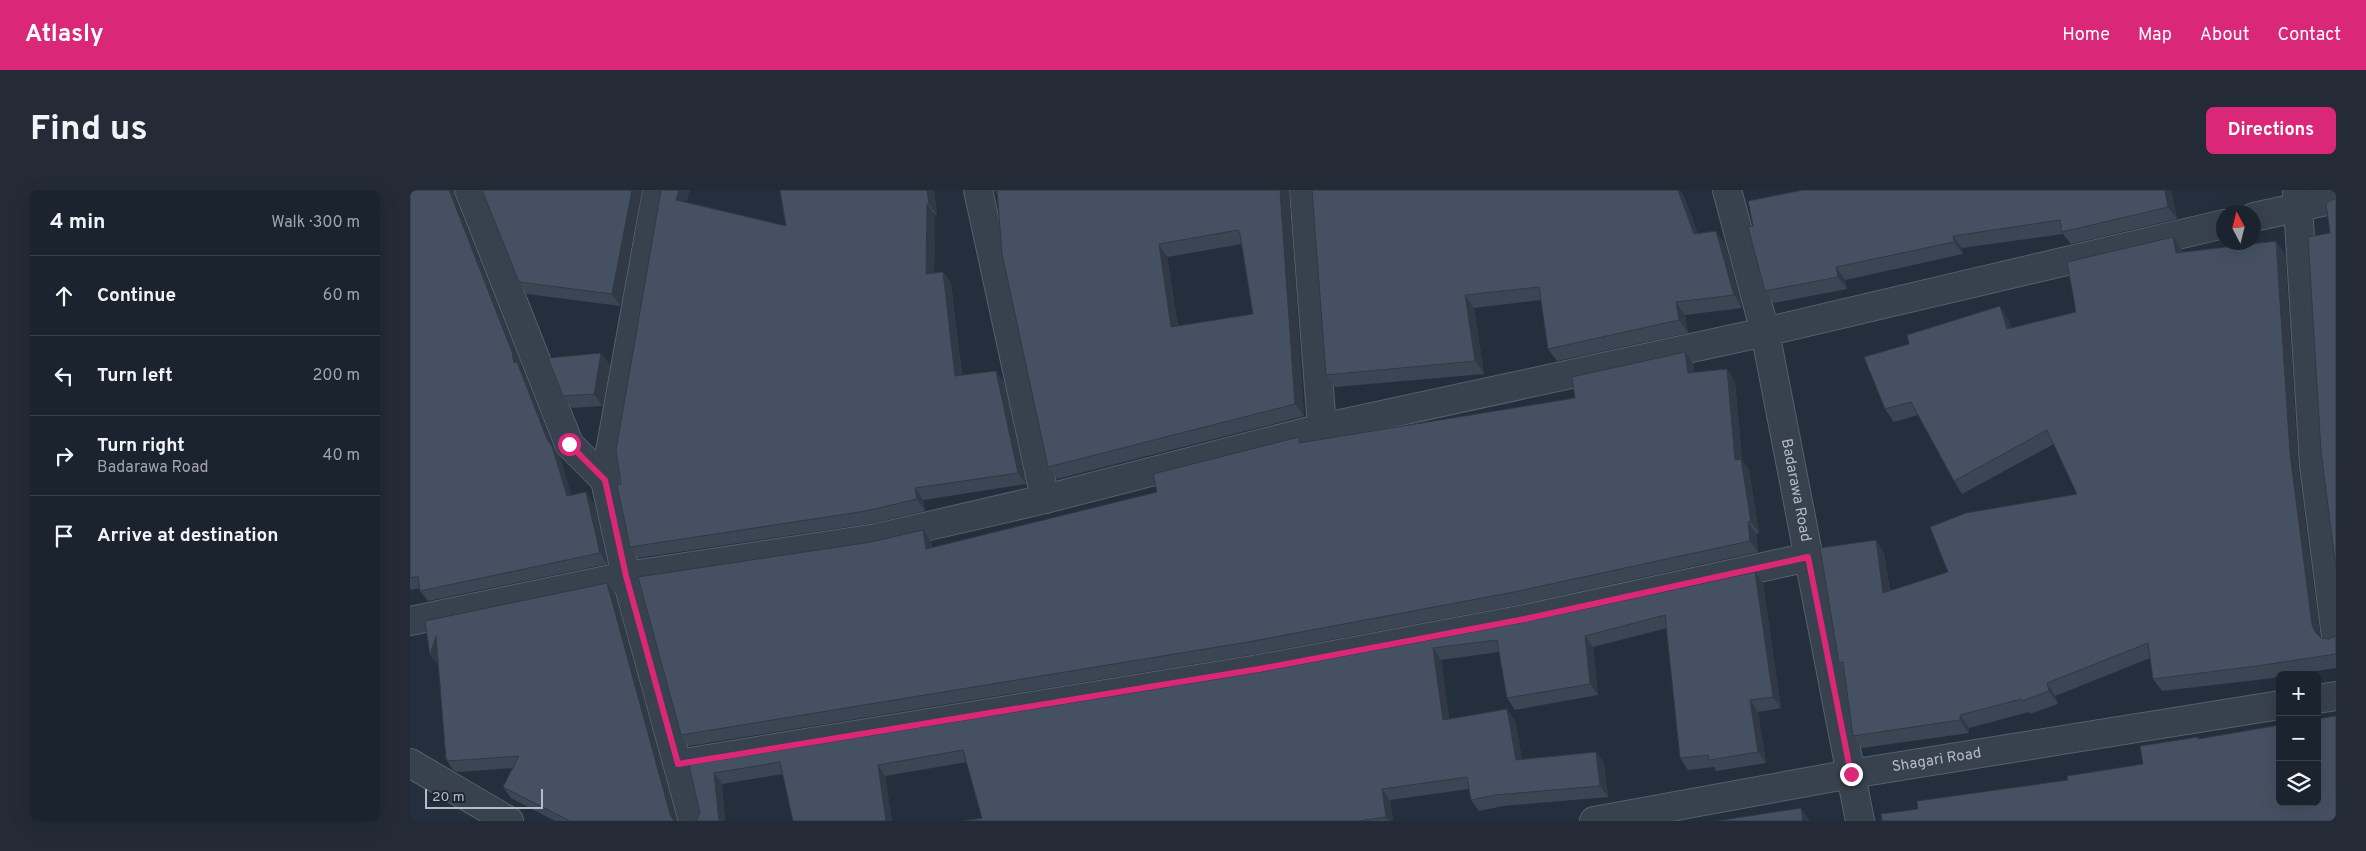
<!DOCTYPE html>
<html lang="en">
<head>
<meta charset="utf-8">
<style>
	:root { --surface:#1b232e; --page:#242b36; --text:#f1f3f6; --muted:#a0a4aa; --line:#39404a; --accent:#db2777 }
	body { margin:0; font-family:Overpass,sans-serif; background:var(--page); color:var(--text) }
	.controls { position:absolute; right:15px; bottom:15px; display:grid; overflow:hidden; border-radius:8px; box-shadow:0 5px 20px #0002 }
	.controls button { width:45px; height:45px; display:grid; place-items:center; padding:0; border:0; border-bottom:1px solid var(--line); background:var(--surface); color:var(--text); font:25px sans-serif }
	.compass { position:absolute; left:1806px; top:15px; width:45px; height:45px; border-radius:50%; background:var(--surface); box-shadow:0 5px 20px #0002; rotate:353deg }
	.scale { position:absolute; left:15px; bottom:12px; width:118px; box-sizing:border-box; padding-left:5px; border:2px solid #b4bcc9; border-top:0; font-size:14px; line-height:18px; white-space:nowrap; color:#b4bcc9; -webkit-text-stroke:4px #1d2633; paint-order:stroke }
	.stop { position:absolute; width:15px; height:15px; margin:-11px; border:4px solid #db2777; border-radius:50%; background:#fff }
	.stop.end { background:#db2777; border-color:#fff; box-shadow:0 1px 5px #0008 }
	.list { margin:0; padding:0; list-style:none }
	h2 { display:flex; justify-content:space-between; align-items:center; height:65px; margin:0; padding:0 20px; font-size:21px }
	h2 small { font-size:16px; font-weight:400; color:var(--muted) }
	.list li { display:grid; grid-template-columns:32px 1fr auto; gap:15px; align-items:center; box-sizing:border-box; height:80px; padding:0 20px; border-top:1px solid var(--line) }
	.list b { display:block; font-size:19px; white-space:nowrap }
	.list p { margin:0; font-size:16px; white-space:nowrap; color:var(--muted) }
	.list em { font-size:16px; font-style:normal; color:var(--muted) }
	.icon { flex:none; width:28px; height:28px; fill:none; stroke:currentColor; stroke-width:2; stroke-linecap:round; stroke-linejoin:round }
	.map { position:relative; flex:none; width:1926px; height:631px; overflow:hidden; border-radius:8px }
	header { display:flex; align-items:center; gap:30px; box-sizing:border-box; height:70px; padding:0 25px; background:var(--accent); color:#fff }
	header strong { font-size:24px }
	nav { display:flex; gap:28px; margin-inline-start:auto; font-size:18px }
	.intro { display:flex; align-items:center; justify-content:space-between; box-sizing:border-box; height:120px; padding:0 30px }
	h1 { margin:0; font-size:35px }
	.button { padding:12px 22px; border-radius:8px; background:var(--accent); color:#fff; font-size:18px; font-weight:700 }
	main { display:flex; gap:30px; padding:0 30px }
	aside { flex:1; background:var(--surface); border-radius:8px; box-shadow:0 5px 20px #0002 }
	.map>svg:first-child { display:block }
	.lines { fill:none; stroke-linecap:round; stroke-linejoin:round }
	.minor-casing { stroke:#565f6c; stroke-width:30 }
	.minor { stroke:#38414e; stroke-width:28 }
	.wall { fill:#3b4654; fill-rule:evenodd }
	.shaded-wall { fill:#303945 }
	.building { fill:#455162; stroke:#303945; fill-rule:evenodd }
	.route { stroke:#db2777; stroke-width:6 }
	.labels { text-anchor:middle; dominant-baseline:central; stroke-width:4; stroke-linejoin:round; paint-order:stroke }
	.street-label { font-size:15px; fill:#b4bcc9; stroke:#1d2633 }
</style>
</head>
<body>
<header>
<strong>Atlasly</strong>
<nav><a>Home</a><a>Map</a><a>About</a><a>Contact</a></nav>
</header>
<div class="intro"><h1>Find us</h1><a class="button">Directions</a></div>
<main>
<aside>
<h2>4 min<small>Walk · 300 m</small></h2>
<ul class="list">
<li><svg class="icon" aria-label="ahead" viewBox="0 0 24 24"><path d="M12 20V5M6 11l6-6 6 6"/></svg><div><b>Continue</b></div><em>60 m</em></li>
<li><svg class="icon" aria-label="left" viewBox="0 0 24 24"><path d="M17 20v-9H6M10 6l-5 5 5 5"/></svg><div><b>Turn left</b></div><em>200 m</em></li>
<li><svg class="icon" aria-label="right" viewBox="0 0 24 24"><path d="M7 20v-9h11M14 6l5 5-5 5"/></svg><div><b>Turn right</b><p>Badarawa Road</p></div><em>40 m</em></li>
<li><svg class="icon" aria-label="arrive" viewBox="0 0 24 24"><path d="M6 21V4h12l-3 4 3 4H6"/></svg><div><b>Arrive at destination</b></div></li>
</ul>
</aside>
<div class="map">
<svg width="1926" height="631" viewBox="0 0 1926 631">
	<rect width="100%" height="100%" fill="#242f3e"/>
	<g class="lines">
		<defs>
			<g id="minor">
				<path d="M 59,0 L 159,254 L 195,290 L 216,386 L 283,631"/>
				<path d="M 568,0 L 635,309"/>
				<path d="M 894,0 L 912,238"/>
				<path id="s1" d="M 1317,0 L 1355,142 L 1450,631"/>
				<path d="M 1887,0 L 1904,275 L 1926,446"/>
				<path d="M 1844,27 L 1926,9"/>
				<path d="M 195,290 L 247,0"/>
				<path d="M 0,431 L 216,386 L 467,348 L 635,309 L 912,238 L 1355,142 L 1814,34"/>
				<path d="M 1907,509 L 1926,506"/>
				<path d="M 0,573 L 99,631"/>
				<path d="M 268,574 L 849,479 L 1115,429 L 1399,367"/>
				<path id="s2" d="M 1184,631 L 1441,584 L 1870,515"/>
			</g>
		</defs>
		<!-- minor casing -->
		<use href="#minor" class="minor-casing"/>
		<!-- minor -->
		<use href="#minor" class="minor"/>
	</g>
	<!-- wall -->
	<g class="wall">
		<path d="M 0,0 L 44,6 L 110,172 L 111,179 L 114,183 L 144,259 L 150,267 L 161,305 L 184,313 L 197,374 L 18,411 L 10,401 L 10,398 L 0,400 Z"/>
		<path d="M 72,0 L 232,0 L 210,116 L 117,104 L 109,92 Z"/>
		<path d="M 524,0 L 527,25 L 525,25 L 524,83 L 533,82 L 541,93 L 552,185 L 586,181 L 594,193 L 616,294 L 513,310 L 515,321 L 464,333 L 228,368 L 220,357 L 211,294 L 277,12 L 376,36 Z"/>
		<path d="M 584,0 L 879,0 L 894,226 L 647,289 L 638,277 L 587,4 ZM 832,54 L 843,124 L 768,136 L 757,67 Z"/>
		<path d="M 902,0 L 1270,0 L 1274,7 L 1288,44 L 1315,54 L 1332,118 L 1275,125 L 1278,143 L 1147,171 L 1138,159 L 1131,110 L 1064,118 L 1074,184 L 925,197 L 916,185 Z"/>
		<path d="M 1393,0 L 1761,0 L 1767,29 L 1661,54 L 1653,44 L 1552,58 L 1553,64 L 1435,90 L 1437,99 L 1364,113 L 1355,101 L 1343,36 Z"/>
		<path d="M 1763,47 L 1772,60 L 1773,62 L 1875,64 L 1888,276 L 1910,447 L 1919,449 L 1926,446 L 1926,478 L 1883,485 L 1870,485 L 1870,487 L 1855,489 L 1752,501 L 1743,489 L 1740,468 L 1645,506 L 1648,514 L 1620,524 L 1619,522 L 1559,538 L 1559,543 L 1452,558 L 1443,546 L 1434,481 L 1429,473 L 1466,350 L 1474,363 L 1480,401 L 1538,382 L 1667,304 L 1644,254 L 1552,304 L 1544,291 L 1508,225 L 1484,232 L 1475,219 L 1499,154 L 1598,129 L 1601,138 L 1666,122 Z"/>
		<path d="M 1275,162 L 1283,174 L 1284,182 L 1317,179 L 1325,191 L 1332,270 L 1339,280 L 1349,343 L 1346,344 L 1348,362 L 1112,414 L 846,464 L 279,556 L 271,545 L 521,352 L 522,358 L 747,302 L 893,252 L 1165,208 Z"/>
		<path d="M 200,175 L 192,216 L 162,218 L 153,206 Z"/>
		<path d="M 1345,382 L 1353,393 L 1371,518 L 1348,522 L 1356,573 L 1306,581 L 1304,577 L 1278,580 L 1270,568 L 1257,438 L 1183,457 L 1188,505 L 1105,520 L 1097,508 L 1089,462 L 1031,470 L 1039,529 L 1105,530 L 1112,569 L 1186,562 L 1194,573 L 1198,607 L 1093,616 L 1069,621 L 1061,610 L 1059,599 L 980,610 L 983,631 L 553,631 L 572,628 L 557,572 L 475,586 L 482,631 L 383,631 L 373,584 L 312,594 L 315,631 L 286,631 L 290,623 L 279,575 L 844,483 L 1110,433 Z"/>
		<path d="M 205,404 L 267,631 L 145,631 L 101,608 L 93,597 L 102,578 L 47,582 L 43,580 L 36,569 Z"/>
	</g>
	<!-- shaded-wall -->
	<g class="shaded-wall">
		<path d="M 39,0 L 44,0 L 44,6 L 110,172 L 111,179 L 114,183 L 144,259 L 150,267 L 165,317 L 157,306 L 137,249 L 104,173 Z"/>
		<path d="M 222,0 L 232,0 L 210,116 L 202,104 Z"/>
		<path d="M 269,0 L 280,0 L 274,21 L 266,10 Z"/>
		<path d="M 517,0 L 524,0 L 527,25 L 519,14 Z"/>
		<path d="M 870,0 L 879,0 L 894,226 L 885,214 Z"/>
		<path d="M 1268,0 L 1270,0 L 1274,7 L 1293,57 L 1284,44 Z"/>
		<path d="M 1755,0 L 1761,0 L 1767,29 L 1758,17 Z"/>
		<path d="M 517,14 L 525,25 L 524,95 L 516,84 Z"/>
		<path d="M 1306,41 L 1315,54 L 1332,118 L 1324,105 Z"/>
		<path d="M 1543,46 L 1552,58 L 1553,64 L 1544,52 Z"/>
		<path d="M 1763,47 L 1772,60 L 1775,76 L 1766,63 Z"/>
		<path d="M 1866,51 L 1875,64 L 1888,276 L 1910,448 L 1905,442 L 1902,435 L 1880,263 Z"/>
		<path d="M 749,54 L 757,67 L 770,150 L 761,137 Z"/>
		<path d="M 1426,77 L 1435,90 L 1437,99 L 1428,87 Z"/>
		<path d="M 533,82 L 541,93 L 553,197 L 545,186 Z"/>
		<path d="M 1055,105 L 1064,118 L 1074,184 L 1065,171 Z"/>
		<path d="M 1266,112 L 1275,125 L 1278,143 L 1269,130 Z"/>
		<path d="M 1590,116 L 1598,129 L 1605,151 L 1597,139 Z"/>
		<path d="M 1275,162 L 1283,174 L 1286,194 L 1278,183 Z"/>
		<path d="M 191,163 L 200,175 L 192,216 L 184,204 Z"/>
		<path d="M 1317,179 L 1325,191 L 1332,270 L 1339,280 L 1349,343 L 1341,332 L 1325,270 Z"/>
		<path d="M 586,181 L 594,193 L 616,294 L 608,283 Z"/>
		<path d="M 505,298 L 513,310 L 515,321 L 507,309 Z"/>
		<path d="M 176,302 L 184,313 L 197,374 L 190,363 Z"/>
		<path d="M 1338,332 L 1346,344 L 1348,362 L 1340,351 Z"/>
		<path d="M 513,340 L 521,352 L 524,370 L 516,359 Z"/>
		<path d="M 1466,350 L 1474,363 L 1482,416 L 1473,403 Z"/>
		<path d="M 1345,382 L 1353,393 L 1371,518 L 1363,507 Z"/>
		<path d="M 197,393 L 205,404 L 267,631 L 264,631 L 260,624 Z"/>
		<path d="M 26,446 L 28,476 L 20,465 Z"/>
		<path d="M 1175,446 L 1183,457 L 1188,505 L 1180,494 Z"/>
		<path d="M 1023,458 L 1031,470 L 1041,541 L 1033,530 Z"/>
		<path d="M 1637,493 L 1645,506 L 1648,514 L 1639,501 Z"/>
		<path d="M 1340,510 L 1348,522 L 1356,573 L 1348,562 Z"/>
		<path d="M 1097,519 L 1105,530 L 1114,581 L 1106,570 Z"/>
		<path d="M 1550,525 L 1559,538 L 1559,543 L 1550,530 Z"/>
		<path d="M 1186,562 L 1194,573 L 1198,607 L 1190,596 Z"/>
		<path d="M 468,575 L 475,586 L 482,631 L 476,631 Z"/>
		<path d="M 304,583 L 312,594 L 315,631 L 309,631 Z"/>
		<path d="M 972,599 L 980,610 L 983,631 L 979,631 L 976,627 Z"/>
		<path d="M 1391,618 L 1400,631 L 1393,631 Z"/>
	</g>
	<!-- building -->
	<g class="building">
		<path d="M 0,0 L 39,0 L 102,162 L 104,173 L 107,172 L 137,249 L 142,256 L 157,306 L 176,302 L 190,363 L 10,401 L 8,386 L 0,388 Z"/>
		<path d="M 72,0 L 222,0 L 202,104 L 109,92 Z"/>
		<path d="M 251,0 L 269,0 L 266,10 L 376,36 L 370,0 L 517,0 L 519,14 L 517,14 L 516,84 L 533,82 L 545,186 L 586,181 L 608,283 L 505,298 L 507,309 L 456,321 L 220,357 L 207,295 L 211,294 L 206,260 Z"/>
		<path d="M 587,0 L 870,0 L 885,214 L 638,277 L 592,64 ZM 828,40 L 830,44 L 843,124 L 761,137 L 749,54 Z"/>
		<path d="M 902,0 L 1268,0 L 1284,44 L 1306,41 L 1324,105 L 1266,112 L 1269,130 L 1138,159 L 1129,97 L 1055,105 L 1065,171 L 916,185 Z"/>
		<path d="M 1393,0 L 1755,0 L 1758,17 L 1652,42 L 1650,30 L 1543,46 L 1544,52 L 1426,77 L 1428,87 L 1355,101 L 1338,37 L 1343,36 L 1338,11 Z"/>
		<path d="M 1926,8 L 1926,379 L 1911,261 L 1898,47 L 1920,43 L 1916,13 Z"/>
		<path d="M 1763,47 L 1766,63 L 1866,51 L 1880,263 L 1902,435 L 1905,442 L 1911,448 L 1919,449 L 1926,446 L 1926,464 L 1847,476 L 1743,489 L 1738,453 L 1637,493 L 1639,501 L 1612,511 L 1611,509 L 1550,525 L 1550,530 L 1443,546 L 1433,472 L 1429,473 L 1410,358 L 1466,350 L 1473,403 L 1538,382 L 1520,337 L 1556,323 L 1667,304 L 1637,240 L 1544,291 L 1501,212 L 1475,219 L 1454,167 L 1499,154 L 1497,145 L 1590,116 L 1597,139 L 1666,122 L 1657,72 Z"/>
		<path d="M 1275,162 L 1278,183 L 1317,179 L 1325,270 L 1331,269 L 1341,332 L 1338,332 L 1340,351 L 1104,402 L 838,452 L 271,545 L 228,387 L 461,352 L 513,340 L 516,359 L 747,302 L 743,284 L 889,247 L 889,253 L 1165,208 L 1162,187 Z"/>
		<path d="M 191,163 L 184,204 L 153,206 L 138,168 Z"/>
		<path d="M 1345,382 L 1363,507 L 1340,510 L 1348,562 L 1299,570 L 1298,565 L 1270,568 L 1255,425 L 1175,446 L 1180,494 L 1097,508 L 1087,450 L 1023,458 L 1033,530 L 1097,519 L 1106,570 L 1186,562 L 1190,596 L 1085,605 L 1061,610 L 1057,587 L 972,599 L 976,627 L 948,631 L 553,631 L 572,628 L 553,560 L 468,575 L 476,631 L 383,631 L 370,572 L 304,583 L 309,631 L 286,631 L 290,623 L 279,575 L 844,483 L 1110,433 Z"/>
		<path d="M 197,393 L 260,624 L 264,631 L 160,631 L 93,597 L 109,566 L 39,571 L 36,569 L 26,446 L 20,465 L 15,431 Z"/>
		<path d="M 1926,526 L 1926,631 L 1472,631 L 1471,624 L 1508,619 L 1507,611 L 1658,590 L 1657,586 L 1733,574 L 1730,556 L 1788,547 L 1788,549 L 1870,535 L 1870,612 L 1907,612 L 1907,529 Z"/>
		<path d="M 1391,618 L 1393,631 L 1306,631 Z"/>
	</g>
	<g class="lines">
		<!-- route -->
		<path class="route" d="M 159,254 L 195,290 L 216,386 L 268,574 L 849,479 L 1115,429 L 1398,367 L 1441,584"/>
	</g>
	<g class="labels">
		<!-- street labels -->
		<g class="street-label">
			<text stroke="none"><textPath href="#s1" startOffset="308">Badarawa Road</textPath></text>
			<text stroke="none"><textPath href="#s2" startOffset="348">Shagari Road</textPath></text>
		</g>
	</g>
</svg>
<div class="controls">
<button>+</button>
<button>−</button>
<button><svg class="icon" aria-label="layers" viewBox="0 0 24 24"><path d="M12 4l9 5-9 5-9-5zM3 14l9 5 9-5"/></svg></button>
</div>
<svg class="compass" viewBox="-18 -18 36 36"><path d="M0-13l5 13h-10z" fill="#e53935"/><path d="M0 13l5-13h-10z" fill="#a0a4aa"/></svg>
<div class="scale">20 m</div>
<div class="stop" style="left:159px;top:254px"></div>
<div class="stop end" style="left:1441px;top:584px"></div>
</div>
</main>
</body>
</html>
